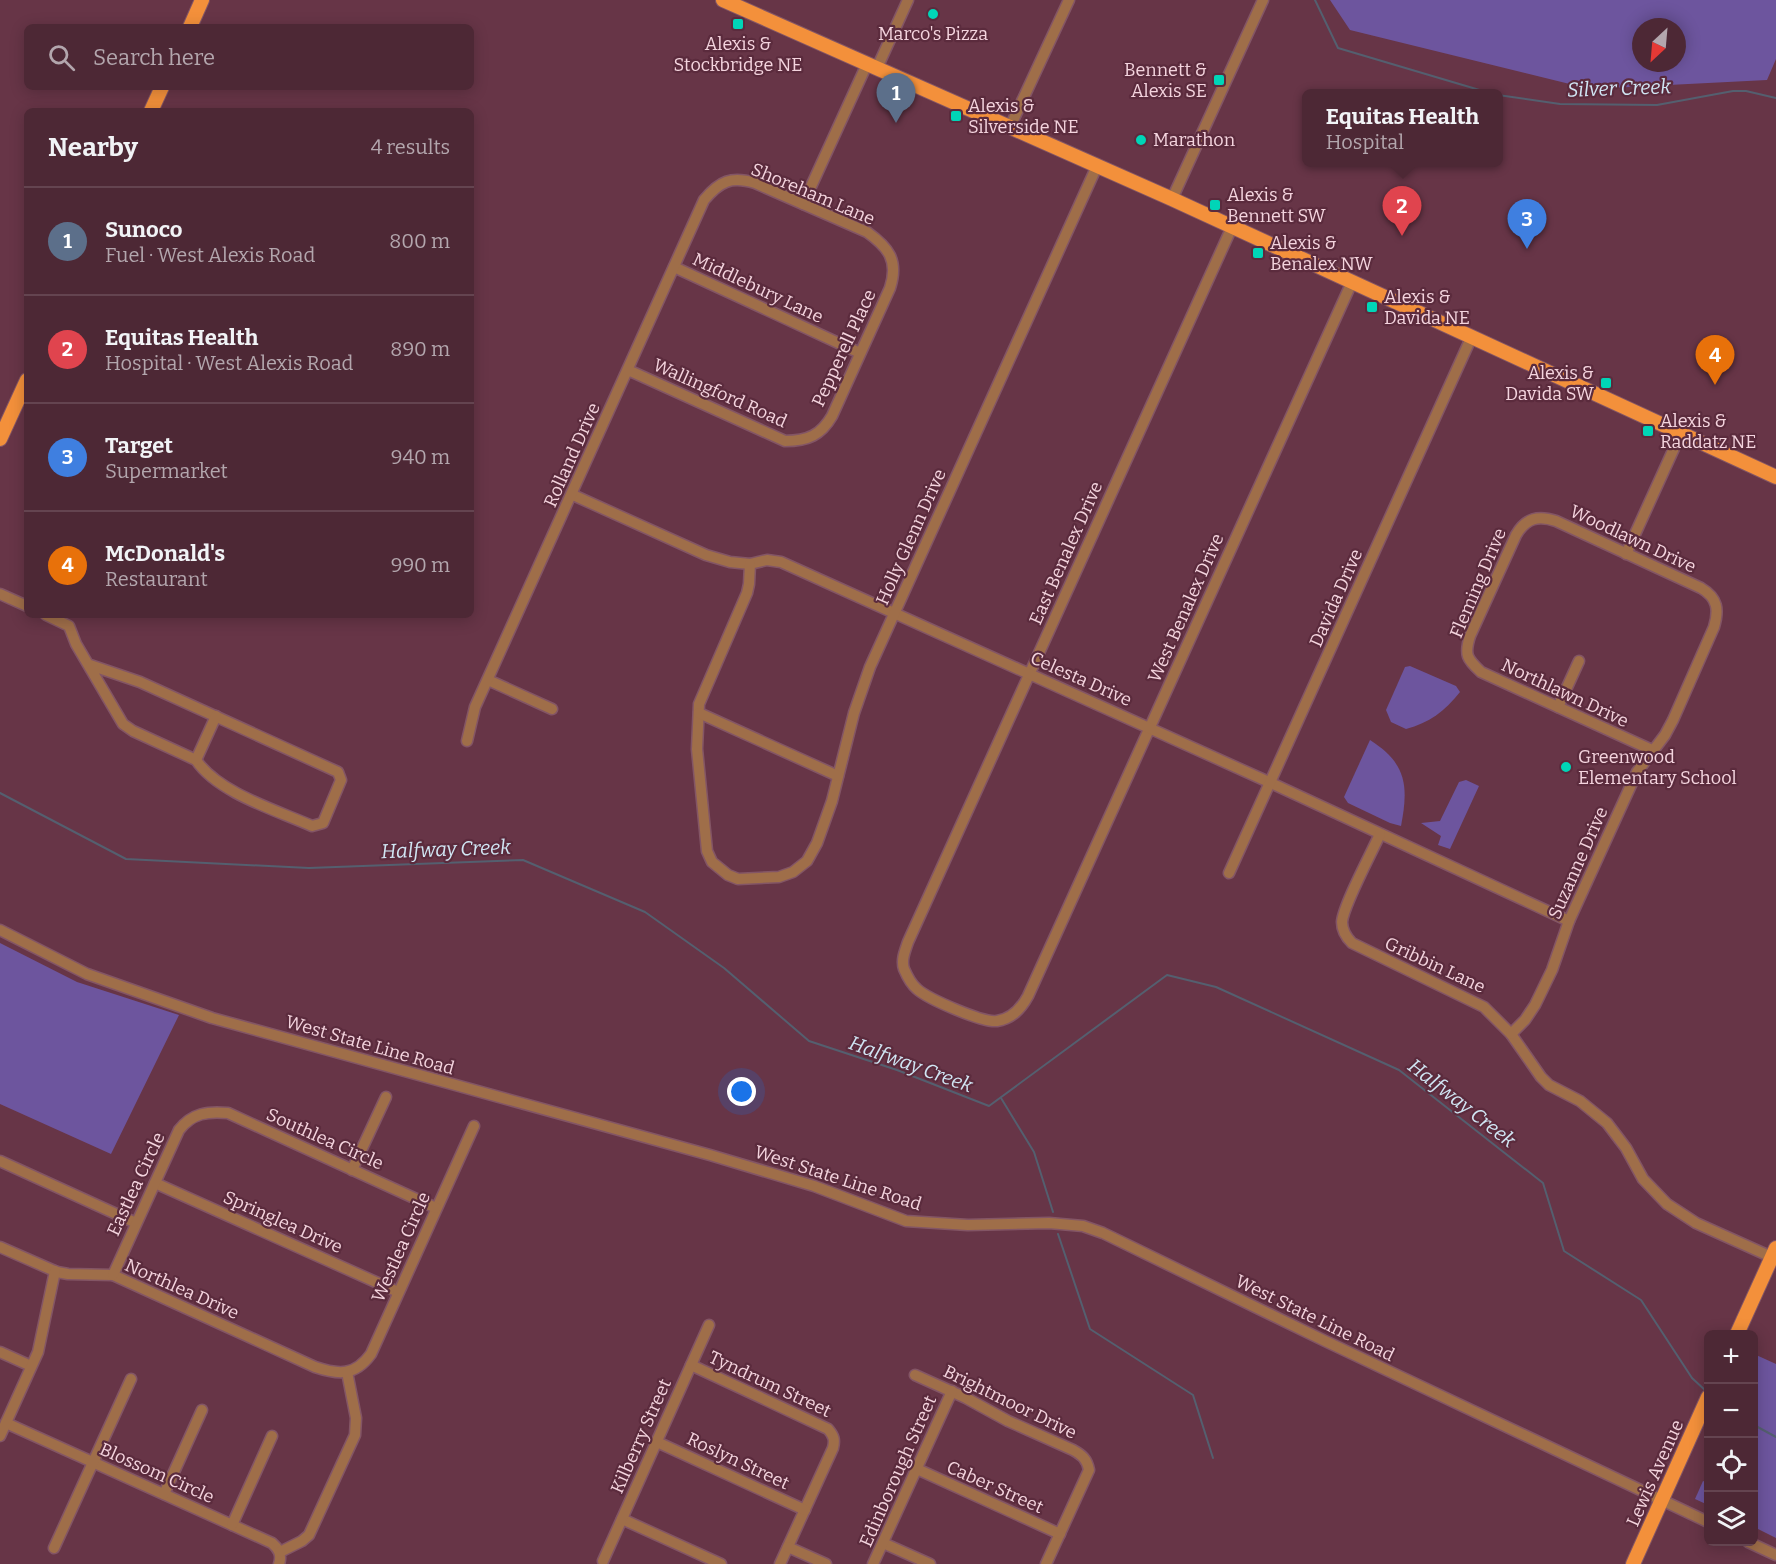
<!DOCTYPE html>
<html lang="en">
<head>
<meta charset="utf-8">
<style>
	:root { --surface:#4d2835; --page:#54303d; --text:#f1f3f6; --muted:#b3a6ad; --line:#644450; --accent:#8bbbb9 }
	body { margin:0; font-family:Bitter,serif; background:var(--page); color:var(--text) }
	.controls { position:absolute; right:18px; bottom:18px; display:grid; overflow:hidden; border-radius:9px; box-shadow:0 3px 15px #0003 }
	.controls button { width:54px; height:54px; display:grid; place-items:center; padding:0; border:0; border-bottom:2px solid var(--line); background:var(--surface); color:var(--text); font:30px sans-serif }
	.compass { position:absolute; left:1632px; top:18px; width:54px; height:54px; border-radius:50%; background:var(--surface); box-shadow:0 3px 15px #0003; rotate:206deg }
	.you { position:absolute; left:742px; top:1092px; width:21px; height:21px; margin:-15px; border:4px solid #fff; border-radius:50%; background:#1a73e8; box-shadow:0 0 0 9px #1a73e833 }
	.badge { display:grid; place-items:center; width:39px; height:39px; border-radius:50%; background:var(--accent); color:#fff; font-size:20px; font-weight:700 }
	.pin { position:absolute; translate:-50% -50px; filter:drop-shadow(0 2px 3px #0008) }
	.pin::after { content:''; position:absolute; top:32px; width:21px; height:18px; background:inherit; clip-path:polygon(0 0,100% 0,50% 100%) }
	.popup { position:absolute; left:1302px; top:89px; width:201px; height:78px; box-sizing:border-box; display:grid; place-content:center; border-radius:9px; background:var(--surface); filter:drop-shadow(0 2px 4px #0005); font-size:20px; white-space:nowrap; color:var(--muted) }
	.popup b { font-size:22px; color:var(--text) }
	.popup::after { content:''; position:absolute; left:50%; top:100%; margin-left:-12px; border:12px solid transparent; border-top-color:var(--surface) }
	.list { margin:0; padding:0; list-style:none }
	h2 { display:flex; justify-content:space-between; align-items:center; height:78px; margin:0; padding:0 24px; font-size:26px }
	h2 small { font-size:20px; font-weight:400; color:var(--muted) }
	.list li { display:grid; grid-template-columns:39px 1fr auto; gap:18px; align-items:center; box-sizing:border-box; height:108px; padding:0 24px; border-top:2px solid var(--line) }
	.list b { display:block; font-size:22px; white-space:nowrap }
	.list p { margin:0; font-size:20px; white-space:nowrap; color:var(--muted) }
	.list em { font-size:20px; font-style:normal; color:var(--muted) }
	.icon { flex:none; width:33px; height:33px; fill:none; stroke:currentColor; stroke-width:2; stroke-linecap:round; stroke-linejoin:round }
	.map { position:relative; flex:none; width:1776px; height:1564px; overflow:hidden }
	.search { position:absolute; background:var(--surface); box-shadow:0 3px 15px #0003; left:24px; top:24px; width:450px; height:66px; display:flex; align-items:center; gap:15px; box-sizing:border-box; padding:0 21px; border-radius:9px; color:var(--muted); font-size:22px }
	.panel { position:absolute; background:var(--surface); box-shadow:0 3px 15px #0003; left:24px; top:108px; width:450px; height:510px; border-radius:9px }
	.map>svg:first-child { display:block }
	.green { fill:#6d559e; fill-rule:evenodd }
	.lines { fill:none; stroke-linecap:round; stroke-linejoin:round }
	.stream { stroke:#545f6f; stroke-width:2 }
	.minor-casing { stroke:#835565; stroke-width:13 }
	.major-casing { stroke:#835565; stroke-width:16 }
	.minor { stroke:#9f6e49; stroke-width:10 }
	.major { stroke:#f3903b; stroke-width:14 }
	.poi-dot { fill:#00d5b7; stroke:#5b2b3d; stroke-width:2 }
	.labels { text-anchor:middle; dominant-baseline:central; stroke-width:4.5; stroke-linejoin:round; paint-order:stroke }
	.poi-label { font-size:18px; fill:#f4d4de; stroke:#5b2b3d; text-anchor:start }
	.street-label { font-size:18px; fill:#f4d4de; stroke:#5b2b3d }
	.water-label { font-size:20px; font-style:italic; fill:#d1e6f4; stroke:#5b2b3d }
</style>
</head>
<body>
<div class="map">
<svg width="1776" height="1564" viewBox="0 0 1776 1564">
	<rect width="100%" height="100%" fill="#673547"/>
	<!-- green -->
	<g class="green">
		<path d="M 1330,0 L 1776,0 L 1776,59 L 1767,80 L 1590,89 L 1350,30 ZM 1641,27 L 1677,27 L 1677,63 L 1641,63 Z"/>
		<path d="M 1410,666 L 1456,686 L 1460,692 C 1445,711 1429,723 1406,729 L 1391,722 L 1386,710 L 1405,667 Z"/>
		<path d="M 1370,740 C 1406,763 1409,785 1401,826 L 1390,823 L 1348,803 L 1344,797 Z"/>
		<path d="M 1466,780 L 1479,786 L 1450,849 L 1438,845 L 1441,836 L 1421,823 L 1440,821 L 1459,782 Z"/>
		<path d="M 0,943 L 77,982 L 179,1015 L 111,1154 L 0,1104 Z"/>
		<path d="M 1754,1354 L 1776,1364 L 1776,1538 L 1754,1527 Z"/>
		<path d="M 1703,1481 L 1708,1483 L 1708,1505 L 1695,1499 Z"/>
	</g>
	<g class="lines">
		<!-- stream -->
		<g class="stream">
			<path d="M 1315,0 L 1338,48 L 1493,94"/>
			<path d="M 1498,95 L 1560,104 L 1657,105 L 1733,91 L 1746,91 L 1776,98"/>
			<path d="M 0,793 L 126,859 L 309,868 L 523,860 L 645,912 L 724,968 L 809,1041 L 897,1070 L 989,1106 L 1167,975 L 1216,987 L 1399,1070 L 1543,1183 L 1564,1251 L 1641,1300 L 1692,1378 L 1706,1391"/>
			<path d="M 1001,1098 L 1034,1152 L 1053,1212"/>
			<path d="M 1058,1234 L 1090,1329 L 1193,1395 L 1213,1458"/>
			<path d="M 1754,1425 L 1776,1437"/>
		</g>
		<defs>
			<g id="minor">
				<path d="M 877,68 L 908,0"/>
				<path d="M 1010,127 L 1069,0"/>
				<path d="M 1172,199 L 1263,0"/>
				<path d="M 803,204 L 867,64"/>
				<path d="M 1232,227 L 908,942 C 905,951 901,960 904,969 C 907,976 911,984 917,989 C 928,999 983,1023 997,1021 C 1012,1019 1021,1009 1028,996 L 1352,282"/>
				<path d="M 674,267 L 860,353"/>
				<path d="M 573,495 L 706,555 L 730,562 L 750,564 L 767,560 L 781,562 L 1271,783 L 1569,921"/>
				<path d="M 1626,554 L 1681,433"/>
				<path d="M 750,564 L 749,584 L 747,593 L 699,704 L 697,749 L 707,851 L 712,862 L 728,875 L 738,879 L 779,877 L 793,872 L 807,861 L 817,843 L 832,801 L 854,713 L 870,667 L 1097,166"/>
				<path d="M 0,594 L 27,606"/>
				<path d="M 46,615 L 69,626 L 76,644 L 123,724 L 133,731 L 196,760 C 218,793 276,810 312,826 L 323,823 L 341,780 L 338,772 L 140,682 L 90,665"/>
				<path d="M 488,680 L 552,709"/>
				<path d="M 1558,707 L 1579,661"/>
				<path d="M 699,713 L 838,776"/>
				<path d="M 467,741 L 475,707 L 704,200 C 720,181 731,176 755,183 L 867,232 C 888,247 899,260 890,288 L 832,416 C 821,435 808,441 785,441 L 628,370"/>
				<path d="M 196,760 L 216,716"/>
				<path d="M 1380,834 C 1372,852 1343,906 1342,922 C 1342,930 1347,938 1352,943 L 1484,1007 L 1511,1034 L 1541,1077 L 1549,1085 L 1580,1101 L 1607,1123 L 1626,1148 L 1643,1179 L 1667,1204 L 1696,1223 L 1776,1259"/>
				<path d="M 1229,873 L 1472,336"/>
				<path d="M 0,930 L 87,974 L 212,1018 L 710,1155 L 814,1186 L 906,1221 L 968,1225 L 1049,1223 L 1083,1226 L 1103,1233 L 1325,1341 L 1708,1522"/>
				<path d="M 1511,1034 L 1525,1020 L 1535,1005 L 1552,970 L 1569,921 L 1637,772 L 1665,735 L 1673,720 L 1714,627 C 1719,610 1718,598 1701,588 L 1556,521 C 1538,515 1526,518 1516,535 L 1470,636 C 1464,655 1467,659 1481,672 L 1652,750"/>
				<path d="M 0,1161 L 136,1223"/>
				<path d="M 352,1170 L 386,1097"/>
				<path d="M 155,1183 L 398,1292"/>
				<path d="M 0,1247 L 57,1272 L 68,1274 L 113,1275 L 315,1367 C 339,1375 355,1376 371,1354 L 474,1126"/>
				<path d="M 113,1275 L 179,1130 C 192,1113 208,1111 228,1113 L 436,1208"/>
				<path d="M 0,1352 L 31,1366"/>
				<path d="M 691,1365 L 828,1429 C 834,1436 835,1440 833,1448 L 780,1564"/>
				<path d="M 915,1375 L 966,1398 L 1008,1421 L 1073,1450 C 1082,1455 1087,1459 1089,1470 L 1046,1564"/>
				<path d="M 6,1423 L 272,1543 C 279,1549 282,1555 279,1564"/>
				<path d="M 0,1436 L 38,1352 L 55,1271"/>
				<path d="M 657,1442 L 805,1510"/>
				<path d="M 917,1469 L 1060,1534"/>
				<path d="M 164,1494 L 202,1410"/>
				<path d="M 622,1519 L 721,1564"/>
				<path d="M 232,1525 L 272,1436"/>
				<path d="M 1748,1542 L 1776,1555"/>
				<path d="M 883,1543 L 930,1564"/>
				<path d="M 788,1547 L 826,1564"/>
				<path d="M 54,1548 L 131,1379"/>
				<path d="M 280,1552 L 302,1541 L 309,1535 L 355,1435 L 356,1418 L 347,1372"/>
				<path d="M 603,1561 L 709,1325"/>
				<path d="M 873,1564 L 952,1391"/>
			</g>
			<g id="major">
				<path d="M 723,0 L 1172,199 L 1776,477"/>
				<path d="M 190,27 L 202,0"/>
				<path d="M 151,111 L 162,87"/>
				<path d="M 0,439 L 27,380"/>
				<path d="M 1737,1334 L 1776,1248"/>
				<path d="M 1633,1564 L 1708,1397"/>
			</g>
		</defs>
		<!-- minor casing -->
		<use href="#minor" class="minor-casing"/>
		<!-- major casing -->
		<use href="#major" class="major-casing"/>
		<!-- minor -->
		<use href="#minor" class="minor"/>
		<!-- major -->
		<use href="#major" class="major"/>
	</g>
	<!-- markers -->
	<g class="poi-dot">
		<circle cx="933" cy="14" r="6"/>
		<rect x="732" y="18" width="12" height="12" rx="3"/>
		<rect x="1213" y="74" width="12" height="12" rx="3"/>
		<rect x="950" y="110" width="12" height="12" rx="3"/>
		<circle cx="1141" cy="140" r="6"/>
		<rect x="1209" y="199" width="12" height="12" rx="3"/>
		<rect x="1252" y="247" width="12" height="12" rx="3"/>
		<rect x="1366" y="301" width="12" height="12" rx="3"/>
		<rect x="1600" y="377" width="12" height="12" rx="3"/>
		<rect x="1642" y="425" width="12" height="12" rx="3"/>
		<circle cx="1566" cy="767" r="6"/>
	</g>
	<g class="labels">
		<!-- poi labels -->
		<g class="poi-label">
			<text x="933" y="34" text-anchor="middle">Marco's Pizza</text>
			<text x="738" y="44" text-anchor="middle">Alexis &amp;<tspan x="738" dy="21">Stockbridge NE</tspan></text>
			<text x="1207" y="70" text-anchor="end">Bennett &amp;<tspan x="1207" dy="21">Alexis SE</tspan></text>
			<text x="968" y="106">Alexis &amp;<tspan x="968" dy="21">Silverside NE</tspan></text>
			<text x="1153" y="140">Marathon</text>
			<text x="1227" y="195">Alexis &amp;<tspan x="1227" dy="21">Bennett SW</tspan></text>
			<text x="1270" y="243">Alexis &amp;<tspan x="1270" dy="21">Benalex NW</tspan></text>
			<text x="1384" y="297">Alexis &amp;<tspan x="1384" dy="21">Davida NE</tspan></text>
			<text x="1594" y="373" text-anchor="end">Alexis &amp;<tspan x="1594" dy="21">Davida SW</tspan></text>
			<text x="1660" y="421">Alexis &amp;<tspan x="1660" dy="21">Raddatz NE</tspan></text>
			<text x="1578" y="757">Greenwood<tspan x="1578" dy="21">Elementary School</tspan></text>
		</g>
		<!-- street labels -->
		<g class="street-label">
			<text transform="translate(813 194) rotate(23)">Shoreham Lane</text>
			<text transform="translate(758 288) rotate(25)">Middlebury Lane</text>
			<text transform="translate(844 348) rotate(-65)">Pepperell Place</text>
			<text transform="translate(720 393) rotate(24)">Wallingford Road</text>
			<text transform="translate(572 455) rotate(-66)">Rolland Drive</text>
			<text transform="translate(911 537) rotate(-66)">Holly Glenn Drive</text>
			<text transform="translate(1633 539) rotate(25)">Woodlawn Drive</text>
			<text transform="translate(1066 553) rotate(-66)">East Benalex Drive</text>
			<text transform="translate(1478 583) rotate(-67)">Fleming Drive</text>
			<text transform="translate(1336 598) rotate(-66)">Davida Drive</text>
			<text transform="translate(1186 608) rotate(-66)">West Benalex Drive</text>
			<text transform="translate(1081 679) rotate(24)">Celesta Drive</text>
			<text transform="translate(1565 693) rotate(25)">Northlawn Drive</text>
			<text transform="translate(1578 863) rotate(-66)">Suzanne Drive</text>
			<text transform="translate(1435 965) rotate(25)">Gribbin Lane</text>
			<text transform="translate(370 1045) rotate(16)">West State Line Road</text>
			<text transform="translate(325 1139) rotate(24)">Southlea Circle</text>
			<text transform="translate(838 1178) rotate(18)">West State Line Road</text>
			<text transform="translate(136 1184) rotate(-65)">Eastlea Circle</text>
			<text transform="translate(283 1222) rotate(24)">Springlea Drive</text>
			<text transform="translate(401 1247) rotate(-66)">Westlea Circle</text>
			<text transform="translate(182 1289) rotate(24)">Northlea Drive</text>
			<text transform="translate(1315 1318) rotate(26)">West State Line Road</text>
			<text transform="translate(770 1384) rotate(25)">Tyndrum Street</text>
			<text transform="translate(1010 1402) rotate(26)">Brightmoor Drive</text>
			<text transform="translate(641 1436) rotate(-66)">Kilberry Street</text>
			<text transform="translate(738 1461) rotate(25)">Roslyn Street</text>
			<text transform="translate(898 1471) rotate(-66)">Edinborough Street</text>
			<text transform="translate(157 1473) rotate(24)">Blossom Circle</text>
			<text transform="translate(1655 1473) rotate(-66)">Lewis Avenue</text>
			<text transform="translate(995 1487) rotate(24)">Caber Street</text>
		</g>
		<!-- water labels -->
		<g class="water-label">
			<text transform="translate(1619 88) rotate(-2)">Silver Creek</text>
			<text transform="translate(446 849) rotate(-2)">Halfway Creek</text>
			<text transform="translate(911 1064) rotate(20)">Halfway Creek</text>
			<text transform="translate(1462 1103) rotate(38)">Halfway Creek</text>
		</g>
	</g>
</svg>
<div class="controls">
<button>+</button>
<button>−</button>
<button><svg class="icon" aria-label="locate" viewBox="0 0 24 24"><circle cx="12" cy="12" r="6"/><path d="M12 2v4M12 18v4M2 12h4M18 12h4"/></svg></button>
<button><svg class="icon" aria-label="layers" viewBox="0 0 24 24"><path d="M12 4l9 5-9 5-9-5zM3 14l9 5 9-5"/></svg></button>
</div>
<svg class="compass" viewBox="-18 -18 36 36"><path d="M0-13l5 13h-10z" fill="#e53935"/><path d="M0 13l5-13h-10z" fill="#b3a6ad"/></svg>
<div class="you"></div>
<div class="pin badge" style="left:896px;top:123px;background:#5c6f8a">1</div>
<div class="pin badge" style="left:1402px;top:236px;background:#e0444e">2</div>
<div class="popup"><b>Equitas Health</b>Hospital</div>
<div class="pin badge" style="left:1527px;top:249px;background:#3f7fe0">3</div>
<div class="pin badge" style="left:1715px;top:385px;background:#e8710a">4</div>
<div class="search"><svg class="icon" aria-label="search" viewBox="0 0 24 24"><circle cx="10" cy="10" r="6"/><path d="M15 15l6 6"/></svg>Search here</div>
<section class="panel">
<h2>Nearby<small>4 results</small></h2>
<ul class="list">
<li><span class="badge" style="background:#5c6f8a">1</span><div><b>Sunoco</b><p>Fuel · West Alexis Road</p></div><em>800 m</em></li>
<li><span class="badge" style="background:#e0444e">2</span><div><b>Equitas Health</b><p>Hospital · West Alexis Road</p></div><em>890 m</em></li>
<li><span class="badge" style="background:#3f7fe0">3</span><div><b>Target</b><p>Supermarket</p></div><em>940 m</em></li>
<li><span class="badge" style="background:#e8710a">4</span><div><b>McDonald's</b><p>Restaurant</p></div><em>990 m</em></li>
</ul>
</section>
</div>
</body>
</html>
